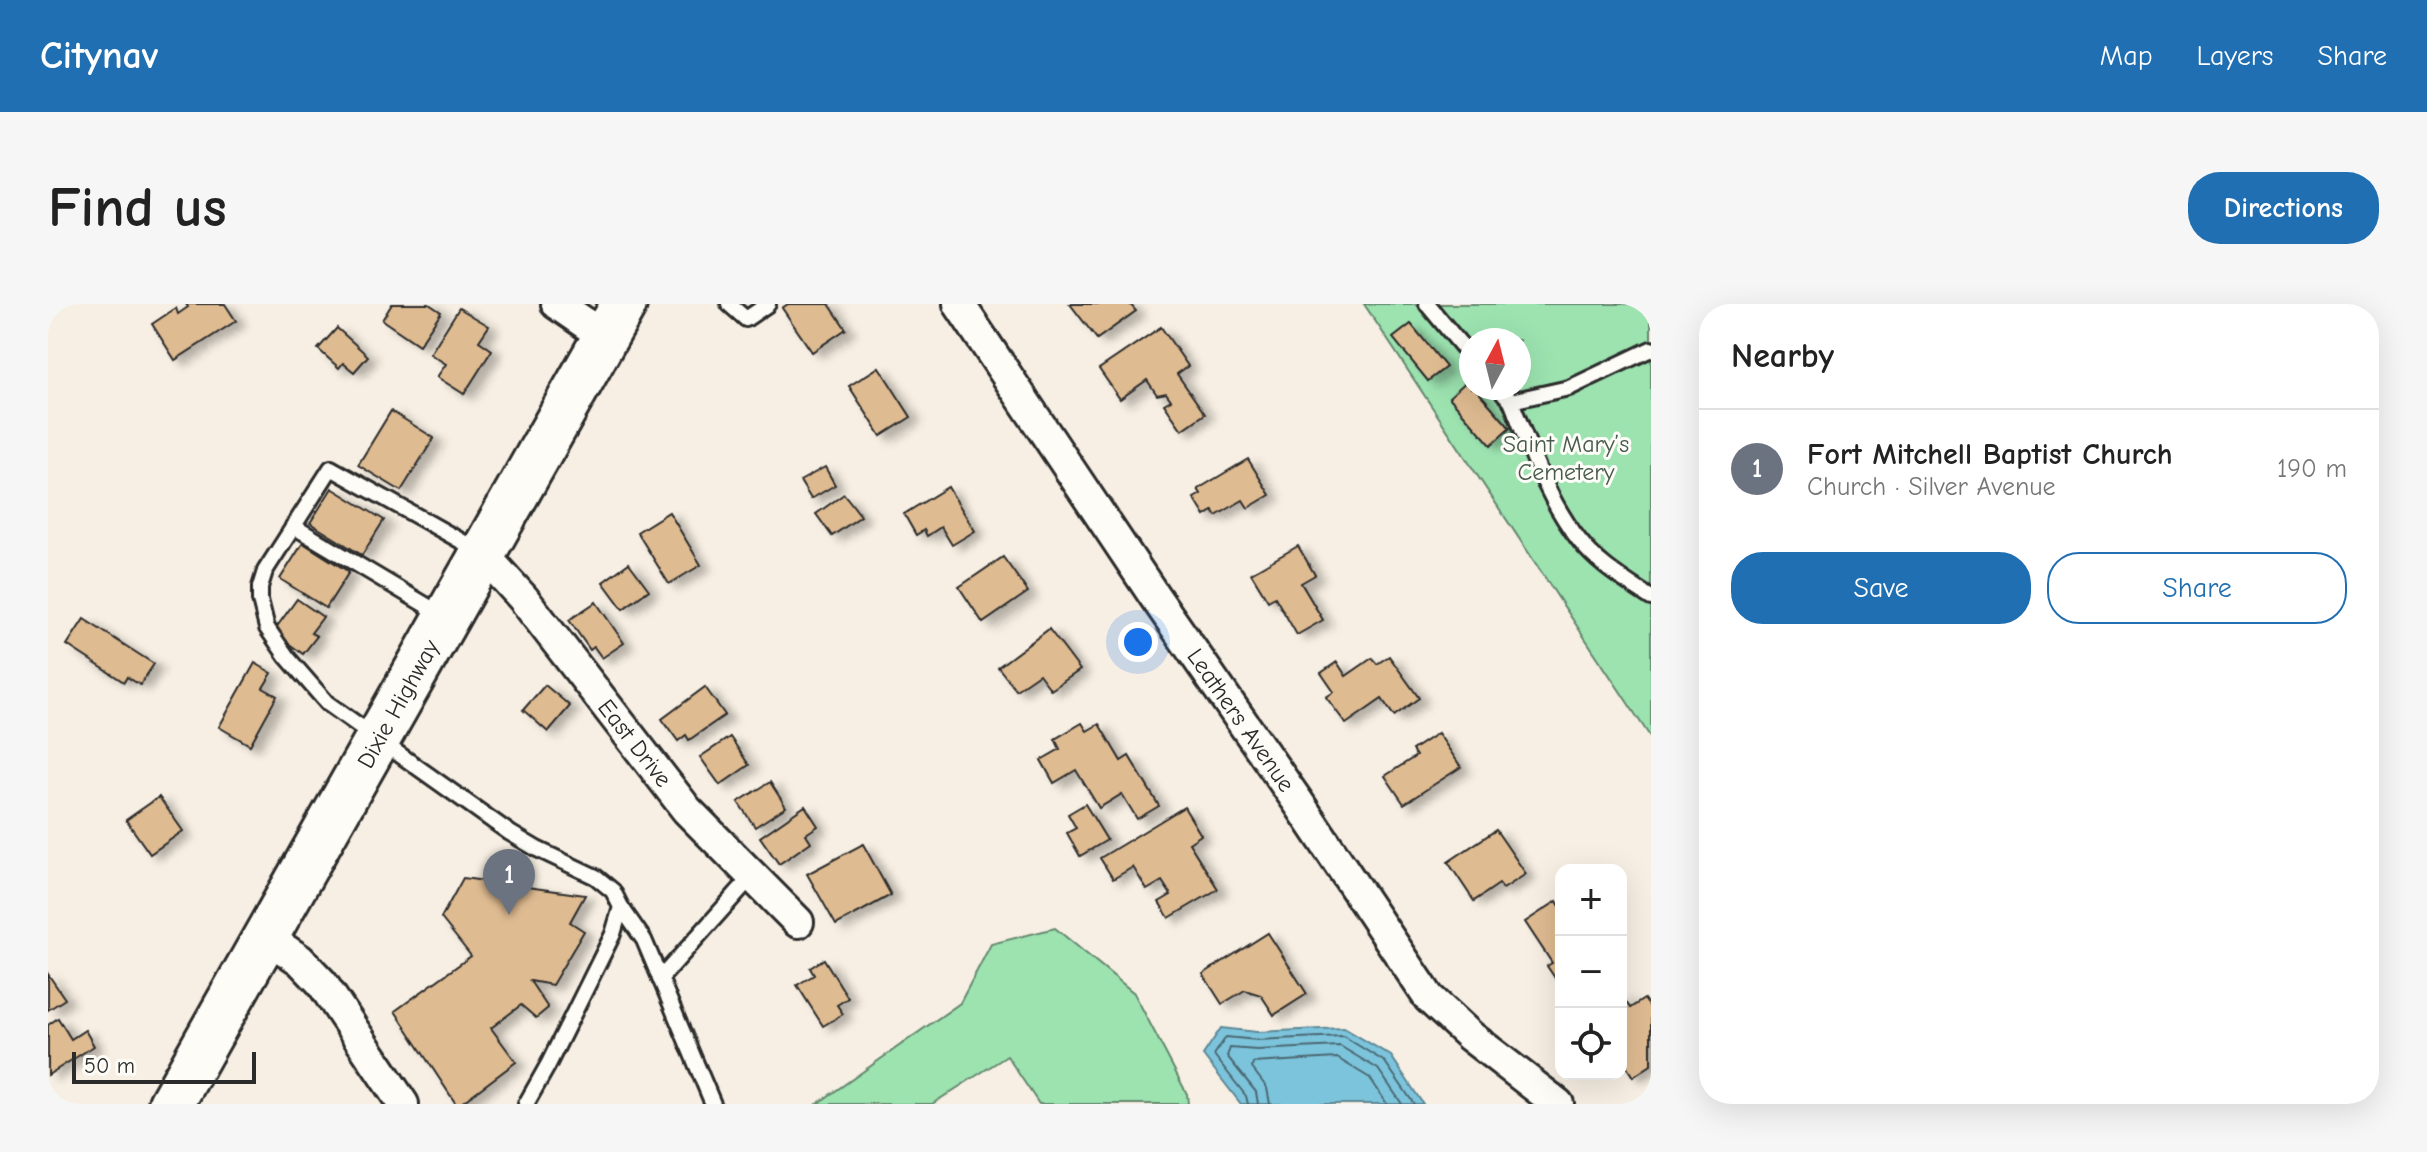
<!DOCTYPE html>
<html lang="en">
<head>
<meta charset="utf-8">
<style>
	:root { --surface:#fff; --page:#f6f6f6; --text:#222; --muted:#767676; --line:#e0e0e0; --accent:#1f6fb2 }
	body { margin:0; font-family:"Comic Neue",sans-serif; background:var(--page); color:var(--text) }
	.controls { position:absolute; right:24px; bottom:24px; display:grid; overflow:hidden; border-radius:16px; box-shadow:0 8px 32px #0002 }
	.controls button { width:72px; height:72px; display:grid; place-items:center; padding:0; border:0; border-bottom:2px solid var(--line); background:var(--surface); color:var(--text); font:40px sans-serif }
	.compass { position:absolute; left:1411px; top:24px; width:72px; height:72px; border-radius:50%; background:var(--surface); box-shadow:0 8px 32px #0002; rotate:7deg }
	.scale { position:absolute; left:24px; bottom:20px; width:184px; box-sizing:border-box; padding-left:8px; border:4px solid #2b2b2b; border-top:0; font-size:22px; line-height:28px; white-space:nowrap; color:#2b2b2b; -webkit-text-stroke:6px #fdfcf7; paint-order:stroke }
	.you { position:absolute; left:1090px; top:338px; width:28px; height:28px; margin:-20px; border:6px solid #fff; border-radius:50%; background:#1a73e8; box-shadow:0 0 0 12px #1a73e833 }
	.badge { display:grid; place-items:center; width:52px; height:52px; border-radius:50%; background:var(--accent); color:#fff; font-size:26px; font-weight:700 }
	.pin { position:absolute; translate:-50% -66px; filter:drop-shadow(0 2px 4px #0008) }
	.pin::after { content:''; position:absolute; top:42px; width:28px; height:24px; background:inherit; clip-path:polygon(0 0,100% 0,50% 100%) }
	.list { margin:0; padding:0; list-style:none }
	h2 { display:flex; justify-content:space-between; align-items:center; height:104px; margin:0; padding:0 32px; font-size:34px }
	h2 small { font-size:26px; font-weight:400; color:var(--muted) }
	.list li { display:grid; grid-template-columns:52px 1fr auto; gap:24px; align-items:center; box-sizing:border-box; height:120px; padding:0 32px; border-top:2px solid var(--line) }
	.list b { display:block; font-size:30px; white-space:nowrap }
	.list p { margin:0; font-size:26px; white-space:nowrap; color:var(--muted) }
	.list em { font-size:26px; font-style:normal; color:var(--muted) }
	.actions { display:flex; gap:16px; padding:24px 32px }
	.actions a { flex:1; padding:18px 0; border:2px solid var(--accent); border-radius:32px; text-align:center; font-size:28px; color:var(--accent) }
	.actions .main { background:var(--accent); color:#fff }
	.icon { flex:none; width:44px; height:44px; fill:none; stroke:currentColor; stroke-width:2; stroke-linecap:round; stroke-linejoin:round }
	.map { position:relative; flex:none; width:1603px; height:800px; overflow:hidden; border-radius:32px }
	header { display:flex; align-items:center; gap:48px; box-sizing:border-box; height:112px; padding:0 40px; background:var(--accent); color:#fff }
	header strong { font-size:38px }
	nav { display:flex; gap:44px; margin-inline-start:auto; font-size:28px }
	.intro { display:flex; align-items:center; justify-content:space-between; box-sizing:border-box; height:192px; padding:0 48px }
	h1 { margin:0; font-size:56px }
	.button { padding:20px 36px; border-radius:32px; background:var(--accent); color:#fff; font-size:28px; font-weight:700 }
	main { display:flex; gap:48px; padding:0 48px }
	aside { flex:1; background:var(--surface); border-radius:32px; box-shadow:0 8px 32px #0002 }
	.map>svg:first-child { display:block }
	.green { fill:#9ce3b0; stroke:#64876e; stroke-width:2; fill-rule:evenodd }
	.water { fill:#7cc4dc; stroke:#5c8795; stroke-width:2 }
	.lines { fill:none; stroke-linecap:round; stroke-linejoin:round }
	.shore { stroke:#4b6872; stroke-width:2 }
	.building { fill:#dfbb91; stroke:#2b2b2b; stroke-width:2; filter:url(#shadow) }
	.service-casing { stroke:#2b2b2b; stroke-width:20 }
	.minor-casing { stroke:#2b2b2b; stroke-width:36 }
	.primary-casing { stroke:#2b2b2b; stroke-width:50 }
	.service { stroke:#fdfcf7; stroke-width:14 }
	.minor { stroke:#fdfcf7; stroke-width:30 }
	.primary { stroke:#fdfcf7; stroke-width:44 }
	.labels { text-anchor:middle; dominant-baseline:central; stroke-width:6; stroke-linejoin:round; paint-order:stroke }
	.park-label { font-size:24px; fill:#47594c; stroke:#fdfcf7 }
	.street-label { font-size:24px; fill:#2b2b2b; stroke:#fdfcf7 }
</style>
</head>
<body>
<header>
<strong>Citynav</strong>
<nav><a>Map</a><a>Layers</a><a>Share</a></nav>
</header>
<div class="intro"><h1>Find us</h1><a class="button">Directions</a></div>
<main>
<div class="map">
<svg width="1603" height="800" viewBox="0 0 1603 800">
	<defs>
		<filter id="shadow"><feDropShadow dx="9" dy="5" stdDeviation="4" flood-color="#0004"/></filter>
	</defs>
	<rect width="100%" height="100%" fill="#f7efe3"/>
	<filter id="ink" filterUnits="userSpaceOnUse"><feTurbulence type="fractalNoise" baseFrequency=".0125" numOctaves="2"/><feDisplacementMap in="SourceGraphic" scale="16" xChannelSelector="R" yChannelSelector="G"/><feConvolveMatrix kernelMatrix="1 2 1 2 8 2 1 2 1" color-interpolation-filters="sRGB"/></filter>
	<g filter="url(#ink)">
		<!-- green -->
		<g class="green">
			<path d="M 1316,0 L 1603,0 L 1603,434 ZM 1423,36 L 1471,36 L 1471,84 L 1423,84 Z"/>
			<path d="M 1007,624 L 1086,689 L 1139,790 L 1140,800 L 991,800 L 959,752 L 884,800 L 769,800 L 912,699 L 943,640 Z"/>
		</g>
		<!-- water -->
		<path class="water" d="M 1173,724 L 1209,728 L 1296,724 L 1343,752 L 1375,800 L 1193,800 L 1155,751 Z"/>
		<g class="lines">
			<!-- shore -->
			<g class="shore">
				<path d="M 1200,800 L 1198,792 L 1166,751 L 1178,733 L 1209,736 L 1295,732 L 1337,758 L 1366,800"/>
				<path d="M 1210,800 L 1208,788 L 1179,752 L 1182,744 L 1209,746 L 1292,742 L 1330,765 L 1354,800"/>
				<path d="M 1222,800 L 1219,784 L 1204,764 L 1205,759 L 1289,754 L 1322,774 L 1339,800"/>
			</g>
		</g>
		<!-- building -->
		<g class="building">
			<path d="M 138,0 L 177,0 L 188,17 L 127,56 L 104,20 L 128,4 L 130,10 L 140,3 Z"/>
			<path d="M 344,0 L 381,0 L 393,8 L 371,41 L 334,16 Z"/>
			<path d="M 740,0 L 781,0 L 798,25 L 764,48 L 734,4 Z"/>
			<path d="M 1022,0 L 1082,0 L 1088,7 L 1049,35 Z"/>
			<path d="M 411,4 L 441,22 L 431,37 L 444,46 L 416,90 L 389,73 L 398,60 L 382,50 Z"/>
			<path d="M 1363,20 L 1398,63 L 1380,77 L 1345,34 Z"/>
			<path d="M 1113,23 L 1140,62 L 1129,70 L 1157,110 L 1134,126 L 1116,100 L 1123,96 L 1118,89 L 1109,91 L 1099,76 L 1072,95 L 1051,65 Z"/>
			<path d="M 289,24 L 320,52 L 306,68 L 295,59 L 291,64 L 270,45 Z"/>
			<path d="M 831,63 L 863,113 L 833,132 L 801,82 Z"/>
			<path d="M 1420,76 L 1423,84 L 1427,84 L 1462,124 L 1443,141 L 1401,93 Z"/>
			<path d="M 343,107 L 386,134 L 353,187 L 310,161 Z"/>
			<path d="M 1200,155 L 1222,191 L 1200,204 L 1195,196 L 1168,212 L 1165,207 L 1157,212 L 1146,194 L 1153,190 L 1150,185 Z"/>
			<path d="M 777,163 L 787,181 L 763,195 L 752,177 Z"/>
			<path d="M 900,183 L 927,227 L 904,241 L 893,223 L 879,232 L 876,226 L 868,231 L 856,210 Z"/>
			<path d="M 284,184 L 336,216 L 314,251 L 262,219 Z"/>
			<path d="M 796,190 L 813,212 L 784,232 L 768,210 Z"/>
			<path d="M 621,208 L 653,261 L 621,280 L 589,228 Z"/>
			<path d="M 255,239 L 301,268 L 278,304 L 232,275 Z"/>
			<path d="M 1250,242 L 1267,271 L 1253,279 L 1275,316 L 1249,331 L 1227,293 L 1220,297 L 1203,269 Z"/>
			<path d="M 955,253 L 980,288 L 935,319 L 911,283 Z"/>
			<path d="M 581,259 L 601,286 L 575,305 L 555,278 Z"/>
			<path d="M 249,295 L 275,313 L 263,329 L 269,332 L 255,350 L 225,328 Z"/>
			<path d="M 548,298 L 576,339 L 554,354 L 546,343 L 542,346 L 521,316 Z"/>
			<path d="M 36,315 L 106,360 L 92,381 L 79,373 L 76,378 L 19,341 Z"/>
			<path d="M 1001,325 L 1032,366 L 1003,386 L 991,370 L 968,386 L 950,363 Z"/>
			<path d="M 1341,352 L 1371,394 L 1346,412 L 1334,395 L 1298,420 L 1278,393 L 1286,388 L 1273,369 L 1289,358 L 1298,372 L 1324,354 L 1329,360 Z"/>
			<path d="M 207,359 L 224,369 L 215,384 L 229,392 L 202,441 L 171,423 Z"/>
			<path d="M 497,381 L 522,402 L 500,428 L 475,406 Z"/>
			<path d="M 657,383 L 677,411 L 641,436 L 638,431 L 630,437 L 614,415 Z"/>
			<path d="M 1034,419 L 1039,427 L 1051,420 L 1073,457 L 1081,452 L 1111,502 L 1089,515 L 1074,490 L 1051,504 L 1028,466 L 1006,479 L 993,456 L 1012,445 L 1007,435 Z"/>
			<path d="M 1390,429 L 1413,463 L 1356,500 L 1337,472 L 1368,452 L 1364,446 Z"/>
			<path d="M 682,433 L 701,461 L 672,481 L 652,453 Z"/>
			<path d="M 722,478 L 738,503 L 707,523 L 690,498 Z"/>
			<path d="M 111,493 L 135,527 L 102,550 L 78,516 Z"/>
			<path d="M 1037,500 L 1059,536 L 1032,552 L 1019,529 L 1028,524 L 1020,510 Z"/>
			<path d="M 757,502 L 770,522 L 758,530 L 763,538 L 731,560 L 712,533 Z"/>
			<path d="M 1136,503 L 1153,531 L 1141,539 L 1170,585 L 1121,614 L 1111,598 L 1123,591 L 1114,577 L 1099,586 L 1085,563 L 1065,575 L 1052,554 Z"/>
			<path d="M 1448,526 L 1478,570 L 1455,585 L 1451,580 L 1426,597 L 1400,558 Z"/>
			<path d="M 815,540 L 843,591 L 788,621 L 759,570 Z"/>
			<path d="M 415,574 L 537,591 L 522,618 L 536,627 L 504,681 L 482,677 L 500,704 L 488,714 L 473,701 L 443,724 L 468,758 L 412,800 L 408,800 L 347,707 L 423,652 L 393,614 Z"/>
			<path d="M 1509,597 L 1513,604 L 1513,678 L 1511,680 L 1499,662 L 1504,659 L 1477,618 Z"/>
			<path d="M 1220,629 L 1259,690 L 1226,711 L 1213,691 L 1197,686 L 1174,700 L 1155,670 Z"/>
			<path d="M 776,655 L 800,694 L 789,701 L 795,710 L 775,722 L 749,681 L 766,671 L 762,664 Z"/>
			<path d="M 0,670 L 17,695 L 0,706 Z"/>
			<path d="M 1573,690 L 1582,704 L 1596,695 L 1603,705 L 1603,761 L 1585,773 L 1573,754 Z"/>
			<path d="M 10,714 L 23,735 L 37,726 L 46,742 L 0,771 L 0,721 Z"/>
		</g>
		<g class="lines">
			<defs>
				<g id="service">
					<path d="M 681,0 L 698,15 L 720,0"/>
					<path d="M 1379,0 L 1423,53"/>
					<path d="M 1451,84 L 1463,97 L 1521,84 L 1603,45"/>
					<path d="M 1463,97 C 1482,144 1499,195 1531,236 C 1550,261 1578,277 1603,294"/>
					<path d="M 245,222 L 396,312"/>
					<path d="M 431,247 L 283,164 L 217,267 L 212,283 L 212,296 L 219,324 L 239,353 L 279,399 L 462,529 L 489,545 L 548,573 L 565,587 L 573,603 L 565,630 L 500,761 L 478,800"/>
					<path d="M 573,603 L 596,636 L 665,800"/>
					<path d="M 612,675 L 704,572"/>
				</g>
				<g id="minor">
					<path d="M 509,0 L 557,33"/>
					<path d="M 911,0 L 1107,293 L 1250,498 L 1381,694 L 1422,732 L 1510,800"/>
					<path d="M 435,250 L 475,294 L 639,506 L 750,618"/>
					<path d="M 218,633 L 252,656 L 274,679 L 355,800"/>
				</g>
				<path id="primary" d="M 123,800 L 576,0"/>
			</defs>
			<!-- service casing -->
			<use href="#service" class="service-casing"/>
			<!-- minor casing -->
			<use href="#minor" class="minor-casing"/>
			<!-- primary casing -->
			<use href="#primary" class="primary-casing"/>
			<!-- service -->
			<use href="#service" class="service"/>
			<!-- minor -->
			<use href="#minor" class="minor"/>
			<!-- primary -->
			<use href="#primary" class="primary"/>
		</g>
	</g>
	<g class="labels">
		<!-- park labels -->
		<g class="park-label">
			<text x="1518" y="140">Saint Mary’s<tspan x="1518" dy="28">Cemetery</tspan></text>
		</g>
		<!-- street labels -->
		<g class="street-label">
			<text transform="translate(350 400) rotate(-61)">Dixie Highway</text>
			<text transform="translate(1193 416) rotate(55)">Leathers Avenue</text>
			<text transform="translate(587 439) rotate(52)">East Drive</text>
		</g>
	</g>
</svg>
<div class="controls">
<button>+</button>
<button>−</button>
<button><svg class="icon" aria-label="locate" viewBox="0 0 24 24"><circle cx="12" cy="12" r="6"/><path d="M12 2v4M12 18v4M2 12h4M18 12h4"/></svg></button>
</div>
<svg class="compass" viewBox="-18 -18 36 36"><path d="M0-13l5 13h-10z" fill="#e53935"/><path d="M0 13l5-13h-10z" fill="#767676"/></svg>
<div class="scale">50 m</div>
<div class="you"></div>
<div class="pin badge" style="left:461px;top:611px;background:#6b7280">1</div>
</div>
<aside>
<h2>Nearby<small></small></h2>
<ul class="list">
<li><span class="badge" style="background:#6b7280">1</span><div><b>Fort Mitchell Baptist Church</b><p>Church · Silver Avenue</p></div><em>190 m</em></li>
</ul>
<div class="actions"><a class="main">Save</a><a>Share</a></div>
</aside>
</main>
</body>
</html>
